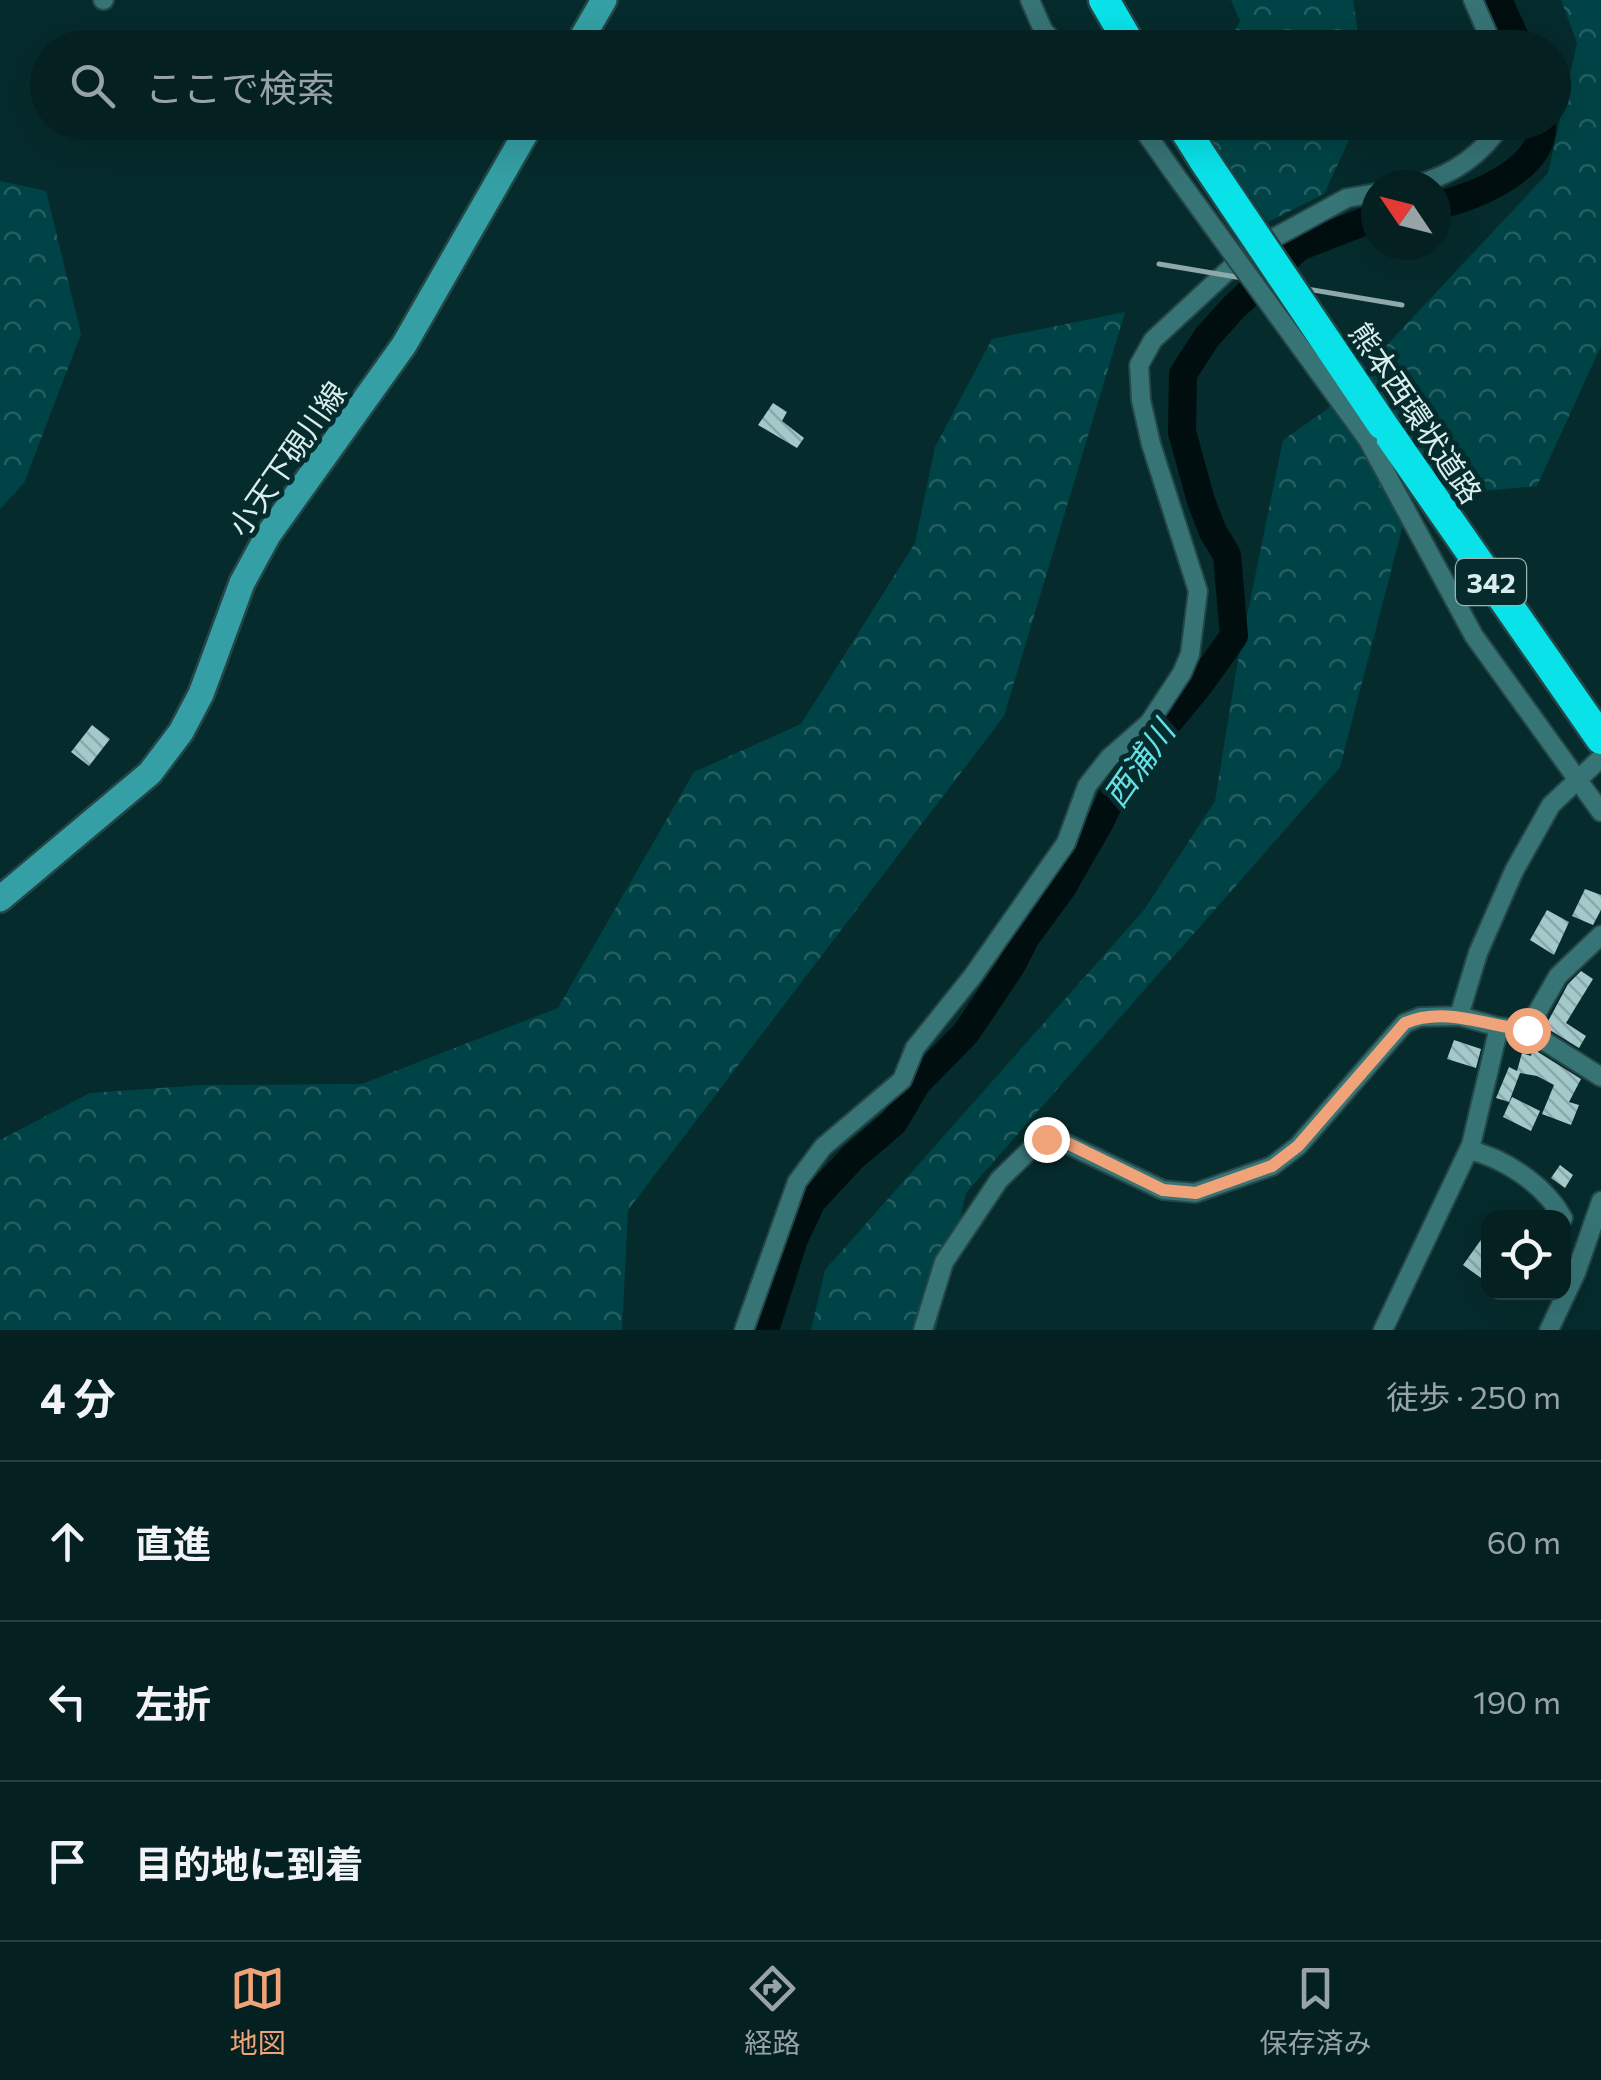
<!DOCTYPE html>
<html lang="ja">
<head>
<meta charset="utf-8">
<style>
	:root { --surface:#042021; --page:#0d282a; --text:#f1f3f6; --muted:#97a3a5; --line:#253e3f; --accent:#f0a278 }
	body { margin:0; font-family:Commissioner,"Noto Sans JP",sans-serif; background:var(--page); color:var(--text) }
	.controls { position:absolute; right:30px; bottom:30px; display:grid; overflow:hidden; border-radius:20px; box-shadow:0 10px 40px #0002 }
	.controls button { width:90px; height:90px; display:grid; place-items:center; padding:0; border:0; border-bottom:2px solid var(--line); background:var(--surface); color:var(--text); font:50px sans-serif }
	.compass { position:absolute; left:1361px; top:170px; width:90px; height:90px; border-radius:50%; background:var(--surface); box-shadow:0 10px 40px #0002; rotate:305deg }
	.stop { position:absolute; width:30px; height:30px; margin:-22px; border:8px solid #f0a278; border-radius:50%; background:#fff }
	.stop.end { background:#f0a278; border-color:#fff; box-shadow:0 2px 10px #0008 }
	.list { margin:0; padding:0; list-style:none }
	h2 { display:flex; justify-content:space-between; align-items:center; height:130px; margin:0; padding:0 40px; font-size:42px }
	h2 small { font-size:32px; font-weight:400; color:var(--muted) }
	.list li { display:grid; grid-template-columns:65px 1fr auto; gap:30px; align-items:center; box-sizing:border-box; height:160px; padding:0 40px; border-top:2px solid var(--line) }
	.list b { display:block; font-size:38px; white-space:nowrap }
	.list em { font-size:32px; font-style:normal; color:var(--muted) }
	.icon { flex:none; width:55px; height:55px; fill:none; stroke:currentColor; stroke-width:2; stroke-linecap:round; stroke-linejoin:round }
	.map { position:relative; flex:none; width:1601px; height:1330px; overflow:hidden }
	.search { position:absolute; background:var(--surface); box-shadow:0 10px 40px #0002; left:30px; right:30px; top:30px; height:110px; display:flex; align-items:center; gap:25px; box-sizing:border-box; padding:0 35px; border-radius:55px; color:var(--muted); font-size:38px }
	.sheet { height:610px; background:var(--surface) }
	nav { display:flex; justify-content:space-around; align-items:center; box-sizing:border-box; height:140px; border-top:2px solid var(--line); background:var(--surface); font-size:28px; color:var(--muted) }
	nav a { display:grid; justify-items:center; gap:5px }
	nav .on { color:var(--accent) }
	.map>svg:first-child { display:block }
	.forest { fill:url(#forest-crowns) }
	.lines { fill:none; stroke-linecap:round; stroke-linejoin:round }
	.river { stroke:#000e10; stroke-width:28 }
	.building { fill:url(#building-back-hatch) }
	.street-casing { stroke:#244647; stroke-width:22 }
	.secondary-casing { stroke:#244647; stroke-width:30 }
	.highway-casing { stroke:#244647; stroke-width:35 }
	.street { stroke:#377476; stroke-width:18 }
	.secondary { stroke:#34a0a5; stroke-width:25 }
	.highway { stroke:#0ae2ea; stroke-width:30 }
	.rail { stroke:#8fa8a9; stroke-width:5 }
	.street-bridge-casing { stroke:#244647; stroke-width:22; stroke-linecap:butt }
	.highway-bridge-casing { stroke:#244647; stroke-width:35; stroke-linecap:butt }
	.street-bridge { stroke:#377476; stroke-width:18 }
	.highway-bridge { stroke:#0ae2ea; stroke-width:30 }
	.route { stroke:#f0a278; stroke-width:12 }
	.labels { text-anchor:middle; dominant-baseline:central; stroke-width:10; stroke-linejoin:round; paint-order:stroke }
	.shield { fill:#062b2c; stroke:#9ab3b3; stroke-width:2.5 }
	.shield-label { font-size:28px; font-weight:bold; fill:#daeded }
	.street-label { font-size:30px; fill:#daeded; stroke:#062b2c }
	.water-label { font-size:32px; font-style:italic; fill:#63e0e5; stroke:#062b2c }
</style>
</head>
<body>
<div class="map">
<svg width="1601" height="1330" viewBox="0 0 1601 1330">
	<defs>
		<pattern id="forest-crowns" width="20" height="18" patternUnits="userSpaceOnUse" patternTransform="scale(2.5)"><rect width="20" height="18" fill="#004346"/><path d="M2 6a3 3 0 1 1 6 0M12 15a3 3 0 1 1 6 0" fill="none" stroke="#255e61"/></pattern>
		<pattern id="building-back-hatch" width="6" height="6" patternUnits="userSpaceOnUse" patternTransform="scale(2.5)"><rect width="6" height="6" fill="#a3c9ca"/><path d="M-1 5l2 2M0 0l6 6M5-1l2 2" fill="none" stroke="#8aa8a9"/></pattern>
	</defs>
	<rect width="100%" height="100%" fill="#062b2c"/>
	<!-- forest -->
	<g class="forest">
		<path d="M 1231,0 L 1353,0 L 1360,47 L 1226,47 L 1240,21 Z"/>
		<path d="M 1561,0 L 1601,0 L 1601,346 L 1537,486 L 1410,498 L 1340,767 L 966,1193 L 936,1330 L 811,1330 L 825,1270 L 1144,910 L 1215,801 L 1238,660 L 1283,440 L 1326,410 L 1548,173 L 1577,43 Z"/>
		<path d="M 1199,123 L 1357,123 L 1324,194 L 1268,222 Z"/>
		<path d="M 0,181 L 46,191 L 81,334 L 24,483 L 0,509 Z"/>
		<path d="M 1125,312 L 1004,716 L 628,1210 L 622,1330 L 0,1330 L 0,1140 L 90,1093 L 203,1085 L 362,1084 L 558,1008 L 694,772 L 801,724 L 915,543 L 935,447 L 992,339 Z"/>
	</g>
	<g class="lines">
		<!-- river -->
		<g class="river">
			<path d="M 1498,0 L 1520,48"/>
			<path d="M 1436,206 C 1473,197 1546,170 1542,122"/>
			<path d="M 765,1330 L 794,1239 L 812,1201 L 853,1157 L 894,1122 L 917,1083 L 966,1033 L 1011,966 L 1026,937 L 1062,888 L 1101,820 L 1118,783 L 1199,685 L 1234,636 L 1227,555 L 1213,532 L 1201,501 L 1182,432 L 1183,374 L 1207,337 L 1233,308 L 1299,247 L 1376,217"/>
		</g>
	</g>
	<!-- building -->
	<g class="building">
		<path d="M 773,403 L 787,412 L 782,421 L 804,438 L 797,448 L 758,425 Z"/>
		<path d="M 92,725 L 110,739 L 89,766 L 71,752 Z"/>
		<path d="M 1585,889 L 1601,895 L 1601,910 L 1593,925 L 1572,916 Z"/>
		<path d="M 1547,910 L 1569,922 L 1554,955 L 1530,940 Z"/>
		<path d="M 1581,971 L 1593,979 L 1566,1023 L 1586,1036 L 1579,1048 L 1545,1027 L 1568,984 Z"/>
		<path d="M 1454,1040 L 1481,1049 L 1476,1068 L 1447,1059 Z"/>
		<path d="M 1533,1049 L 1581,1079 L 1569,1102 L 1579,1105 L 1571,1125 L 1542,1114 L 1554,1085 L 1537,1076 L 1520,1073 L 1509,1102 L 1496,1098 L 1509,1067 L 1517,1071 L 1522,1053 L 1531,1056 Z"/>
		<path d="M 1512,1097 L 1540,1111 L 1531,1131 L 1503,1117 Z"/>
		<path d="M 1560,1165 L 1573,1175 L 1565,1188 L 1551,1178 Z"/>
		<path d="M 1488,1230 L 1488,1283 L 1463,1265 Z"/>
	</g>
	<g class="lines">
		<defs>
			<g id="street">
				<path d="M 103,0 L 104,0"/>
				<path d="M 1030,0 L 1043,30 L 1059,48"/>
				<path d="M 1473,0 L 1494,48"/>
				<path d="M 1138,122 L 1174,173"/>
				<path d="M 1415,185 C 1453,175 1482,155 1503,122"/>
				<path d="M 1368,440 L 1474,636 L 1601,812"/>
				<path d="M 1459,1016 L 1478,953 L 1514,871 L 1551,805 L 1601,758"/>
				<path d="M 1527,1030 L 1558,976 L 1601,935"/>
				<path d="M 1469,1150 C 1504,1158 1545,1185 1563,1218"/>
				<path d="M 744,1330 L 797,1182 L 823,1147 L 902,1080 L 915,1048 L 972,977 L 1066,843 L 1087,786 L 1109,758 L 1149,723 L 1182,673 L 1190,654 L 1198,591 L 1151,444 L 1141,400 L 1139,365 L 1153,340 L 1248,252 L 1347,198 L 1376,193"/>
				<path d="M 923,1330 L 944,1262 L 999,1180 L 1034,1146 L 1046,1139 L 1061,1141 L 1163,1190 L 1195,1193 L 1272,1166 L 1298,1146 L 1405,1023 L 1420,1017 L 1459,1016 L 1499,1027 L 1527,1030 L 1601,1077"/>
				<path d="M 1383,1330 L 1471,1145 L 1499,1027"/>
				<path d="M 1549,1330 L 1576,1273 L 1601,1201"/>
			</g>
			<g id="secondary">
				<path d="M 576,48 L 604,0"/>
				<path d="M 0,899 L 150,773 L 181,732 L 201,694 L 242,583 L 268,535 L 404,345 L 532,122"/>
			</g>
			<g id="highway">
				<path d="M 1104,0 L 1132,48"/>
				<path d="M 1180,122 L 1204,160"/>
				<path d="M 1382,424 L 1601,739"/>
			</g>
		</defs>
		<!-- street casing -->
		<use href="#street" class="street-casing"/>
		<!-- secondary casing -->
		<use href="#secondary" class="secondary-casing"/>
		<!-- highway casing -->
		<use href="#highway" class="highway-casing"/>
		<!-- street -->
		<use href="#street" class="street"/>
		<!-- secondary -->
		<use href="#secondary" class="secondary"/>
		<!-- highway -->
		<use href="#highway" class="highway"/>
		<!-- rail -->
		<path class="rail" d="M 1159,264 L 1402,305"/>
		<defs>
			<path id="street-bridge" d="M 1174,173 L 1368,440"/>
			<path id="highway-bridge" d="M 1204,160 L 1382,424"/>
		</defs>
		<!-- street-bridge casing -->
		<use href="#street-bridge" class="street-bridge-casing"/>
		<!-- highway-bridge casing -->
		<use href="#highway-bridge" class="highway-bridge-casing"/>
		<!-- street-bridge -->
		<use href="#street-bridge" class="street-bridge"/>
		<!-- highway-bridge -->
		<use href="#highway-bridge" class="highway-bridge"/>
	</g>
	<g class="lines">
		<!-- route -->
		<path class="route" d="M 1046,1139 L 1061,1140 L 1163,1190 L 1196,1193 L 1272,1166 L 1298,1146 L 1405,1023 C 1445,1006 1487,1026 1527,1030"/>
	</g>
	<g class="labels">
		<!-- shield labels -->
		<rect class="shield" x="1456" y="559" width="70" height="46" rx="8"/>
		<g class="shield-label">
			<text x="1491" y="582">342</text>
		</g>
		<!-- street labels -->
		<g class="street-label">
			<text transform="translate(1417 412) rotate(56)">熊本西環状道路</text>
			<text transform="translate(286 458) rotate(-55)">小天下硯川線</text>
		</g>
		<!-- water labels -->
		<g class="water-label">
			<text transform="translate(1138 763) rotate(-55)">西浦川</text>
		</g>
	</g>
</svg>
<div class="controls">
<button><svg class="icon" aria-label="locate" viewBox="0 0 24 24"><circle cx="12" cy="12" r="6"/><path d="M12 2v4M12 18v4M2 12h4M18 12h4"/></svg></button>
</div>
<svg class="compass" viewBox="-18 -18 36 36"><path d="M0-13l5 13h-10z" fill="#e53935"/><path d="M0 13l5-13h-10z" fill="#97a3a5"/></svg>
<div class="stop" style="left:1527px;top:1030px"></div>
<div class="stop end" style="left:1046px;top:1139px"></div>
<div class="search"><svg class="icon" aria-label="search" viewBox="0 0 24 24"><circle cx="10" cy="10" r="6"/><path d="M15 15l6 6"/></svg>ここで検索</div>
</div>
<section class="sheet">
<h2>4 分<small>徒歩 · 250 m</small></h2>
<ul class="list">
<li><svg class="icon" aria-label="ahead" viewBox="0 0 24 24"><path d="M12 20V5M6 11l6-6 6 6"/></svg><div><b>直進</b></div><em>60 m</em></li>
<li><svg class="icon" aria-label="left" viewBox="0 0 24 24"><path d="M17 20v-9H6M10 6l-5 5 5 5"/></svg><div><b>左折</b></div><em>190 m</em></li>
<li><svg class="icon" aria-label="arrive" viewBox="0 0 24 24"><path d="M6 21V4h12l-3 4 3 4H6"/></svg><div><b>目的地に到着</b></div></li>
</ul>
</section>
<nav>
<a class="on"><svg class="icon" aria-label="map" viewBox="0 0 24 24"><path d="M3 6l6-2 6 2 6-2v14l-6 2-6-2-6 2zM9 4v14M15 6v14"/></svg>地図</a>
<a><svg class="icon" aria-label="directions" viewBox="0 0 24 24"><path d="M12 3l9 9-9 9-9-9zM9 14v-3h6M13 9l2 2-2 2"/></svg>経路</a>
<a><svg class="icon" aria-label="saved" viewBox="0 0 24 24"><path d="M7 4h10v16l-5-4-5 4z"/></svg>保存済み</a>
</nav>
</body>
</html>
